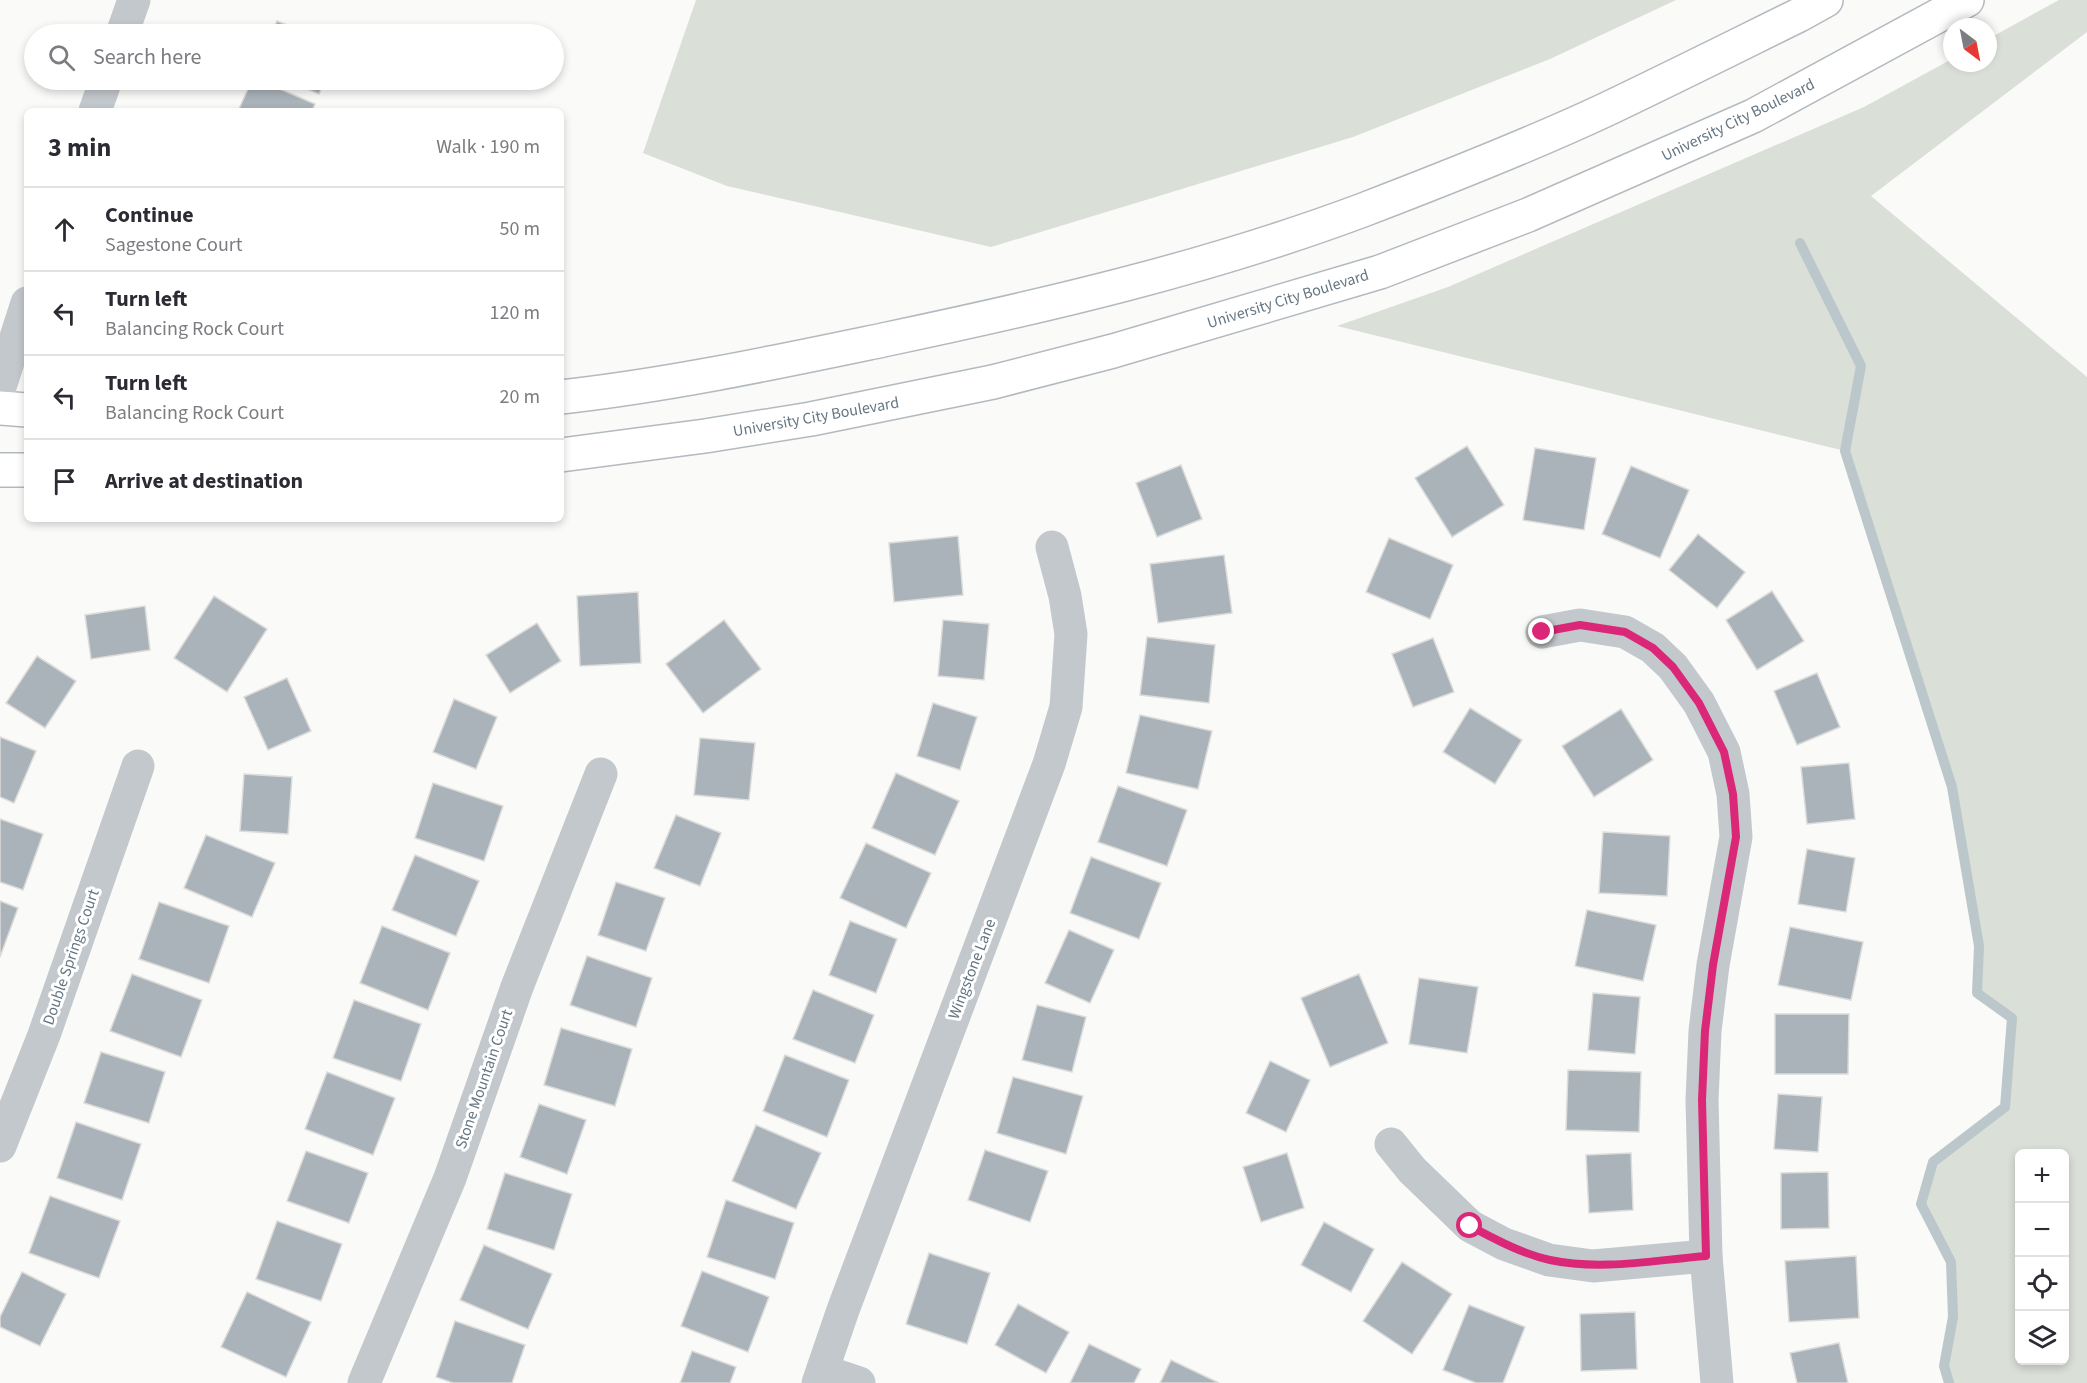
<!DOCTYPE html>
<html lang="en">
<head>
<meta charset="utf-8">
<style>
	:root { --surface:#fff; --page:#f2f2f3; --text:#2b2b33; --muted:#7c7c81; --line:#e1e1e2 }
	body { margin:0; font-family:"Source Sans 3",sans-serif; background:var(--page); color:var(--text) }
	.controls { position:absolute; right:18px; bottom:18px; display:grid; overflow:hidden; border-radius:9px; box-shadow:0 3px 9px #0003 }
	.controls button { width:54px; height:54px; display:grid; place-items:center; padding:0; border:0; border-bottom:2px solid var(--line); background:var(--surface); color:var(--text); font:30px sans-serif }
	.compass { position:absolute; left:1943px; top:18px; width:54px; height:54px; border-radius:50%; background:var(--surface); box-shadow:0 3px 9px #0003; rotate:148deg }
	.stop { position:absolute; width:18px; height:18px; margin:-14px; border:4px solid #db2777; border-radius:50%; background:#fff }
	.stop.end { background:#db2777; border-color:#fff; box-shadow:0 2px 6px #0008 }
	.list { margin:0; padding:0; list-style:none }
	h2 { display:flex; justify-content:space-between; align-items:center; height:78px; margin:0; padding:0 24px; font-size:26px }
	h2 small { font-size:20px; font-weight:400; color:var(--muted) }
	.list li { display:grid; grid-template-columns:39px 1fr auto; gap:18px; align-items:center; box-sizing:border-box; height:84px; padding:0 24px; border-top:2px solid var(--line) }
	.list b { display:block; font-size:22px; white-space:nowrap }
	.list p { margin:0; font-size:20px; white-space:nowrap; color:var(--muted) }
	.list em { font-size:20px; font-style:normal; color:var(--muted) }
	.icon { flex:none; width:33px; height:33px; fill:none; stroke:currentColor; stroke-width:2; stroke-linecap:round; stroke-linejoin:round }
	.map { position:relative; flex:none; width:2087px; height:1383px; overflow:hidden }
	.search { position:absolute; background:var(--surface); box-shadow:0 3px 9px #0003; left:24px; top:24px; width:540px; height:66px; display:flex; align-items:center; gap:15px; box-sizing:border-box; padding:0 21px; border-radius:33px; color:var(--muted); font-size:22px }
	.panel { position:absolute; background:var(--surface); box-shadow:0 3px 9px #0003; left:24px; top:108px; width:540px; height:414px; border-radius:9px }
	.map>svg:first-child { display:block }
	.green { fill:#dadfd7; fill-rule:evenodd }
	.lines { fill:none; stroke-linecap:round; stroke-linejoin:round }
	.stream { stroke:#bbc7cb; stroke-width:10 }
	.building { fill:#aab3b9; stroke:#dcdcda; stroke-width:1.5 }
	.secondary-casing { stroke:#b3babf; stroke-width:36 }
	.minor { stroke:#c3c8cc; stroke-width:33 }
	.tertiary { stroke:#c3c8cc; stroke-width:33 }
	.secondary { stroke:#fff; stroke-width:33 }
	.route { stroke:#db2777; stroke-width:8 }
	.labels { text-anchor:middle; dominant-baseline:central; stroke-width:6; stroke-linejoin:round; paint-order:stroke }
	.street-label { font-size:16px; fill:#657683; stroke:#fff }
</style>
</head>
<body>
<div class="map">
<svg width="2087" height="1383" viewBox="0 0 2087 1383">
	<rect width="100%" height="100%" fill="#fafaf8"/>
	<!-- green -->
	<g class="green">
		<path d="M 696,0 L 1676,0 L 1550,59 L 1353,137 L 991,247 L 727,186 L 643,153 Z"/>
		<path d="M 2059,0 L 2087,0 L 2087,32 L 1871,196 L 2087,377 L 2087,1383 L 1949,1383 L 1944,1366 L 1953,1317 L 1951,1262 L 1921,1204 L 1933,1162 L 2005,1107 L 2012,1018 L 1977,993 L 1979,946 L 1952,787 L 1845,451 L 1337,326 L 1448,287 L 1864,107 L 1952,59 L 1952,63 L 1988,63 L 1988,39 ZM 2020,1154 L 2064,1154 L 2064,1360 L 2020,1360 Z"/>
	</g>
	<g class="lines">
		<!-- stream -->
		<path class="stream" d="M 1800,243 L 1861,366 L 1845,451 L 1952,787 L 1979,946 L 1977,993 L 2012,1018 L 2005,1107 L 1933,1162 L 1921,1204 L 1951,1262 L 1953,1317 L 1944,1366 L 1949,1383"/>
	</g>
	<!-- building -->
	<g class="building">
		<path d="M 277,21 L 309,34 L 271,34 Z"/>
		<path d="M 252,80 L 259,80 L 315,104 L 312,111 L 238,111 Z"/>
		<path d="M 285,80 L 325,80 L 319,94 Z"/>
		<path d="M 1467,446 L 1504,505 L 1452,537 L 1415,478 Z"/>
		<path d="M 1535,448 L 1596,458 L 1584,530 L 1523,520 Z"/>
		<path d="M 1181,465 L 1202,519 L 1157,537 L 1136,483 Z"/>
		<path d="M 1631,466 L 1689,490 L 1660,558 L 1602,534 Z"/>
		<path d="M 1698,534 L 1745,572 L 1717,608 L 1669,570 Z"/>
		<path d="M 958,536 L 963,595 L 894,602 L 889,543 Z"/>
		<path d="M 1389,538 L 1453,565 L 1430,619 L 1366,592 Z"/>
		<path d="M 1224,555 L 1232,613 L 1158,623 L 1150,564 Z"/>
		<path d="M 1772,591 L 1804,641 L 1757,670 L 1726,620 Z"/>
		<path d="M 638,592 L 641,663 L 580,666 L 577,596 Z"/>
		<path d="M 214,596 L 267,629 L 227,692 L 174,658 Z"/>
		<path d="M 145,606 L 150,650 L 91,659 L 85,615 Z"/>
		<path d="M 724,620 L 761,669 L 703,713 L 666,664 Z"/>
		<path d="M 943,620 L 989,624 L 984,680 L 938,676 Z"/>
		<path d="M 537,623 L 561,661 L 510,693 L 486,655 Z"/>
		<path d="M 1147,637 L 1215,645 L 1209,703 L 1140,695 Z"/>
		<path d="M 1433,638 L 1454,692 L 1413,707 L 1392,654 Z"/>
		<path d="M 37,656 L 76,681 L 45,728 L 6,703 Z"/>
		<path d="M 1817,673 L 1840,727 L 1797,745 L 1774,691 Z"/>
		<path d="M 287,678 L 311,731 L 268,750 L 244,697 Z"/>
		<path d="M 454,699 L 497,717 L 476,769 L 433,752 Z"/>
		<path d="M 933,703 L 977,717 L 960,770 L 917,756 Z"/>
		<path d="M 1470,708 L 1522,740 L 1495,784 L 1443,752 Z"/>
		<path d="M 1621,709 L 1653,760 L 1594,797 L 1562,746 Z"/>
		<path d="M 1140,715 L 1212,731 L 1198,789 L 1126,773 Z"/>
		<path d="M 0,737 L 36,751 L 14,803 L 0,797 Z"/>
		<path d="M 700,738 L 755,743 L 749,800 L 694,795 Z"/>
		<path d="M 1849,763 L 1855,819 L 1807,824 L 1801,767 Z"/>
		<path d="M 896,773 L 959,801 L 935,855 L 872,828 Z"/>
		<path d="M 244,774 L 292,777 L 288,834 L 240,831 Z"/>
		<path d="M 433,783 L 503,806 L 484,861 L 415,838 Z"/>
		<path d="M 1118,786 L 1187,810 L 1167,866 L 1098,842 Z"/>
		<path d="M 676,815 L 721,833 L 700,886 L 654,868 Z"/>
		<path d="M 0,819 L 43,834 L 23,890 L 0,882 Z"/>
		<path d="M 1603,832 L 1670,836 L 1667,896 L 1599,893 Z"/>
		<path d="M 206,835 L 275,863 L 252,917 L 184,888 Z"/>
		<path d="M 866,843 L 931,873 L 906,928 L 840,898 Z"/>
		<path d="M 1807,849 L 1855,858 L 1846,912 L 1798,904 Z"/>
		<path d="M 415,855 L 479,881 L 456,936 L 392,910 Z"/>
		<path d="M 1091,857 L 1161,883 L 1139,939 L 1070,913 Z"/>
		<path d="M 616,882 L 665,898 L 646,951 L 598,935 Z"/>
		<path d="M 0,901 L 18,908 L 0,957 Z"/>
		<path d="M 159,902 L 229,926 L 209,983 L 139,959 Z"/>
		<path d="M 1587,910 L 1656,925 L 1643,981 L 1575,966 Z"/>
		<path d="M 850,921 L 897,939 L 876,993 L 829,975 Z"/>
		<path d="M 382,926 L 450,953 L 428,1010 L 360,983 Z"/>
		<path d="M 1790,927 L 1863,942 L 1851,1000 L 1778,985 Z"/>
		<path d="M 1069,930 L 1114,950 L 1090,1003 L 1045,983 Z"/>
		<path d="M 587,956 L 652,978 L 636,1027 L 570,1005 Z"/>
		<path d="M 132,974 L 202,1000 L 181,1057 L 110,1031 Z"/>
		<path d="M 1359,974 L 1388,1043 L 1330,1067 L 1301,998 Z"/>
		<path d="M 1419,978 L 1478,987 L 1467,1053 L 1409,1044 Z"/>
		<path d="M 813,990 L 874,1015 L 855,1063 L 793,1039 Z"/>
		<path d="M 1593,993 L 1640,997 L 1635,1054 L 1588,1050 Z"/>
		<path d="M 354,1000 L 421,1024 L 401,1081 L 333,1058 Z"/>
		<path d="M 1037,1005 L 1086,1017 L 1072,1072 L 1022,1060 Z"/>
		<path d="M 1775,1014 L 1849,1014 L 1848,1074 L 1775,1074 Z"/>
		<path d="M 561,1028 L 632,1049 L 615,1106 L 544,1085 Z"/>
		<path d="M 101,1052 L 165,1072 L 149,1123 L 84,1103 Z"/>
		<path d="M 785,1055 L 849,1080 L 827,1137 L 763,1111 Z"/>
		<path d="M 1270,1061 L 1310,1080 L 1286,1132 L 1246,1113 Z"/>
		<path d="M 1568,1070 L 1641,1072 L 1639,1132 L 1566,1130 Z"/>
		<path d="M 327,1072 L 395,1098 L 373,1155 L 305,1129 Z"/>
		<path d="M 1013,1077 L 1083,1096 L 1066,1154 L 997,1133 Z"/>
		<path d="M 1778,1094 L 1822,1097 L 1818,1152 L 1774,1149 Z"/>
		<path d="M 539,1104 L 586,1120 L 567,1174 L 520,1157 Z"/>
		<path d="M 76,1122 L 141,1144 L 122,1200 L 57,1178 Z"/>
		<path d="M 756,1125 L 821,1153 L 796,1209 L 732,1181 Z"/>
		<path d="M 985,1150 L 1048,1171 L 1030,1222 L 968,1200 Z"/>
		<path d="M 306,1151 L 368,1173 L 349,1223 L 287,1201 Z"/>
		<path d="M 1287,1153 L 1304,1208 L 1261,1222 L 1243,1167 Z"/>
		<path d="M 1631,1153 L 1633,1210 L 1589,1213 L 1586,1155 Z"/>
		<path d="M 1828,1172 L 1829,1228 L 1781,1229 L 1781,1173 Z"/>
		<path d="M 505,1173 L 572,1194 L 554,1250 L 487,1229 Z"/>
		<path d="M 50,1196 L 120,1221 L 99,1278 L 29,1253 Z"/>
		<path d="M 726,1200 L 794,1223 L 775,1279 L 707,1257 Z"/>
		<path d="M 277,1221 L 342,1244 L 321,1301 L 256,1279 Z"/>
		<path d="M 1324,1222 L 1374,1249 L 1351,1292 L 1301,1265 Z"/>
		<path d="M 484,1245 L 552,1274 L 528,1329 L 460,1300 Z"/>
		<path d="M 929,1253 L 990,1273 L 967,1344 L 906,1324 Z"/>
		<path d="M 1856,1256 L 1859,1318 L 1789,1322 L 1785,1261 Z"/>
		<path d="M 1402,1262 L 1452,1294 L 1412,1354 L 1363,1321 Z"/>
		<path d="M 702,1271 L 769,1297 L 748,1352 L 681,1326 Z"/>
		<path d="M 22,1272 L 66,1294 L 40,1346 L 0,1327 L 0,1317 Z"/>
		<path d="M 247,1292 L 311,1322 L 286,1377 L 221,1347 Z"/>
		<path d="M 1018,1304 L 1069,1332 L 1046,1373 L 995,1345 Z"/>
		<path d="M 1469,1305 L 1525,1327 L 1503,1383 L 1476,1383 L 1443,1370 Z"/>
		<path d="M 1635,1312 L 1637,1369 L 1581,1371 L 1580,1314 Z"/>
		<path d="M 455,1321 L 525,1345 L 512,1383 L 453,1383 L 436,1377 Z"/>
		<path d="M 1839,1343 L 1848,1383 L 1797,1383 L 1790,1353 Z"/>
		<path d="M 1089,1344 L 1141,1369 L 1134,1383 L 1070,1383 Z"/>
		<path d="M 692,1351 L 736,1367 L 730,1383 L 680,1383 Z"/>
		<path d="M 1171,1360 L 1219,1383 L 1160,1383 Z"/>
	</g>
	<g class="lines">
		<defs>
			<g id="secondary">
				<path d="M 561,397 C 669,385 777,362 883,340 C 1045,306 1208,268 1363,210 C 1444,179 1526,147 1605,110 C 1670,79 1734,47 1799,15 L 1826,0"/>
				<path d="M 0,408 L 27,410"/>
				<path d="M 561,455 L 705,436 L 811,419 L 993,382 L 1113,351 L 1380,272 L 1528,215 L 1753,116 L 1967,0"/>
				<path d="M 0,470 L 27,470"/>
			</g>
		</defs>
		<!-- secondary casing -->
		<use href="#secondary" class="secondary-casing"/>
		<!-- minor -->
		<g class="minor">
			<path d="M 1542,632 L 1580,625 L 1625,632 L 1653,648 L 1673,667 L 1699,703 L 1724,752 L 1733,794 L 1736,837 L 1713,965 L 1705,1031 L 1702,1100 L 1706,1256 L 1717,1383"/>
			<path d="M 1391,1144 L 1412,1170 L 1470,1226 L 1504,1244 L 1549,1260 L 1593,1266 L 1706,1256"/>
			<path d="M 0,1146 L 44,1035 L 138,766"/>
			<path d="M 823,1371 L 859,1383"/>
			<path d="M 364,1383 L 450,1178 L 517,987 L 601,774"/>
			<path d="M 818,1383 L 843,1310 L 1049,764 L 1066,707 L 1071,634 L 1065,596 L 1052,547"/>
		</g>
		<!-- tertiary -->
		<g class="tertiary">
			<path d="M 122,34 L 134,0"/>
			<path d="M 95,111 L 106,80"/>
			<path d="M 0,387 L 27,303"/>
		</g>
		<!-- secondary -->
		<use href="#secondary" class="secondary"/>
	</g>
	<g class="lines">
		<!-- route -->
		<path class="route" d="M 1470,1226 C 1495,1239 1522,1254 1550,1260 C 1601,1271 1655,1260 1706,1256 L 1702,1100 L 1705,1031 L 1713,965 L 1736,837 L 1733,794 L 1724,752 L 1699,703 L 1673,667 L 1653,648 L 1625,632 L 1580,625 L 1542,632"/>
	</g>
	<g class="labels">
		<!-- street labels -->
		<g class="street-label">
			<text transform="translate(1738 120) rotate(-26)">University City Boulevard</text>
			<text transform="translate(1288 299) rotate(-17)">University City Boulevard</text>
			<text transform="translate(816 417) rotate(-10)">University City Boulevard</text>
			<text transform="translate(71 957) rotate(-71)">Double Springs Court</text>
			<text transform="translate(972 969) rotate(-69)">Wingstone Lane</text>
			<text transform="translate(484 1079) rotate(-71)">Stone Mountain Court</text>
		</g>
	</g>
</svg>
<div class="controls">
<button>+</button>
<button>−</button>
<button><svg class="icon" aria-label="locate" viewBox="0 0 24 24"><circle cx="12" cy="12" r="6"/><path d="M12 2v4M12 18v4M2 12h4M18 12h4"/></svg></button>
<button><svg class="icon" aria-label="layers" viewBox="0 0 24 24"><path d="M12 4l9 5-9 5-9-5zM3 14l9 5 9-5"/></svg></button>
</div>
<svg class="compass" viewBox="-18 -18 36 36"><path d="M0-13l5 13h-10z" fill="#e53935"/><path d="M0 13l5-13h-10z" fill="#7c7c81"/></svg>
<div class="stop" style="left:1470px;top:1226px"></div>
<div class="stop end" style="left:1542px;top:632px"></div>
<div class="search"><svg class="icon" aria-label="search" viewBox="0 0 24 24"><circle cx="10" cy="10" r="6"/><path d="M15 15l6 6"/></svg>Search here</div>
<section class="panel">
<h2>3 min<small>Walk · 190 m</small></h2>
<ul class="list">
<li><svg class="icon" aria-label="ahead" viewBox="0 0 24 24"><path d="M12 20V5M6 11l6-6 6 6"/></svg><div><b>Continue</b><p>Sagestone Court</p></div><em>50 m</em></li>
<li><svg class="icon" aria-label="left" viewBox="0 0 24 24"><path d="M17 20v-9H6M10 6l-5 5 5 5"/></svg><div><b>Turn left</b><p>Balancing Rock Court</p></div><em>120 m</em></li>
<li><svg class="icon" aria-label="left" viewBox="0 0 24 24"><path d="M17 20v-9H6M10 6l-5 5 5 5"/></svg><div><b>Turn left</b><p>Balancing Rock Court</p></div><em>20 m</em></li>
<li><svg class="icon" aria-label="arrive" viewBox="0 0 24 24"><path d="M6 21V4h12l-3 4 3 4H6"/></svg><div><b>Arrive at destination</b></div></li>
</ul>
</section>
</div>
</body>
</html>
